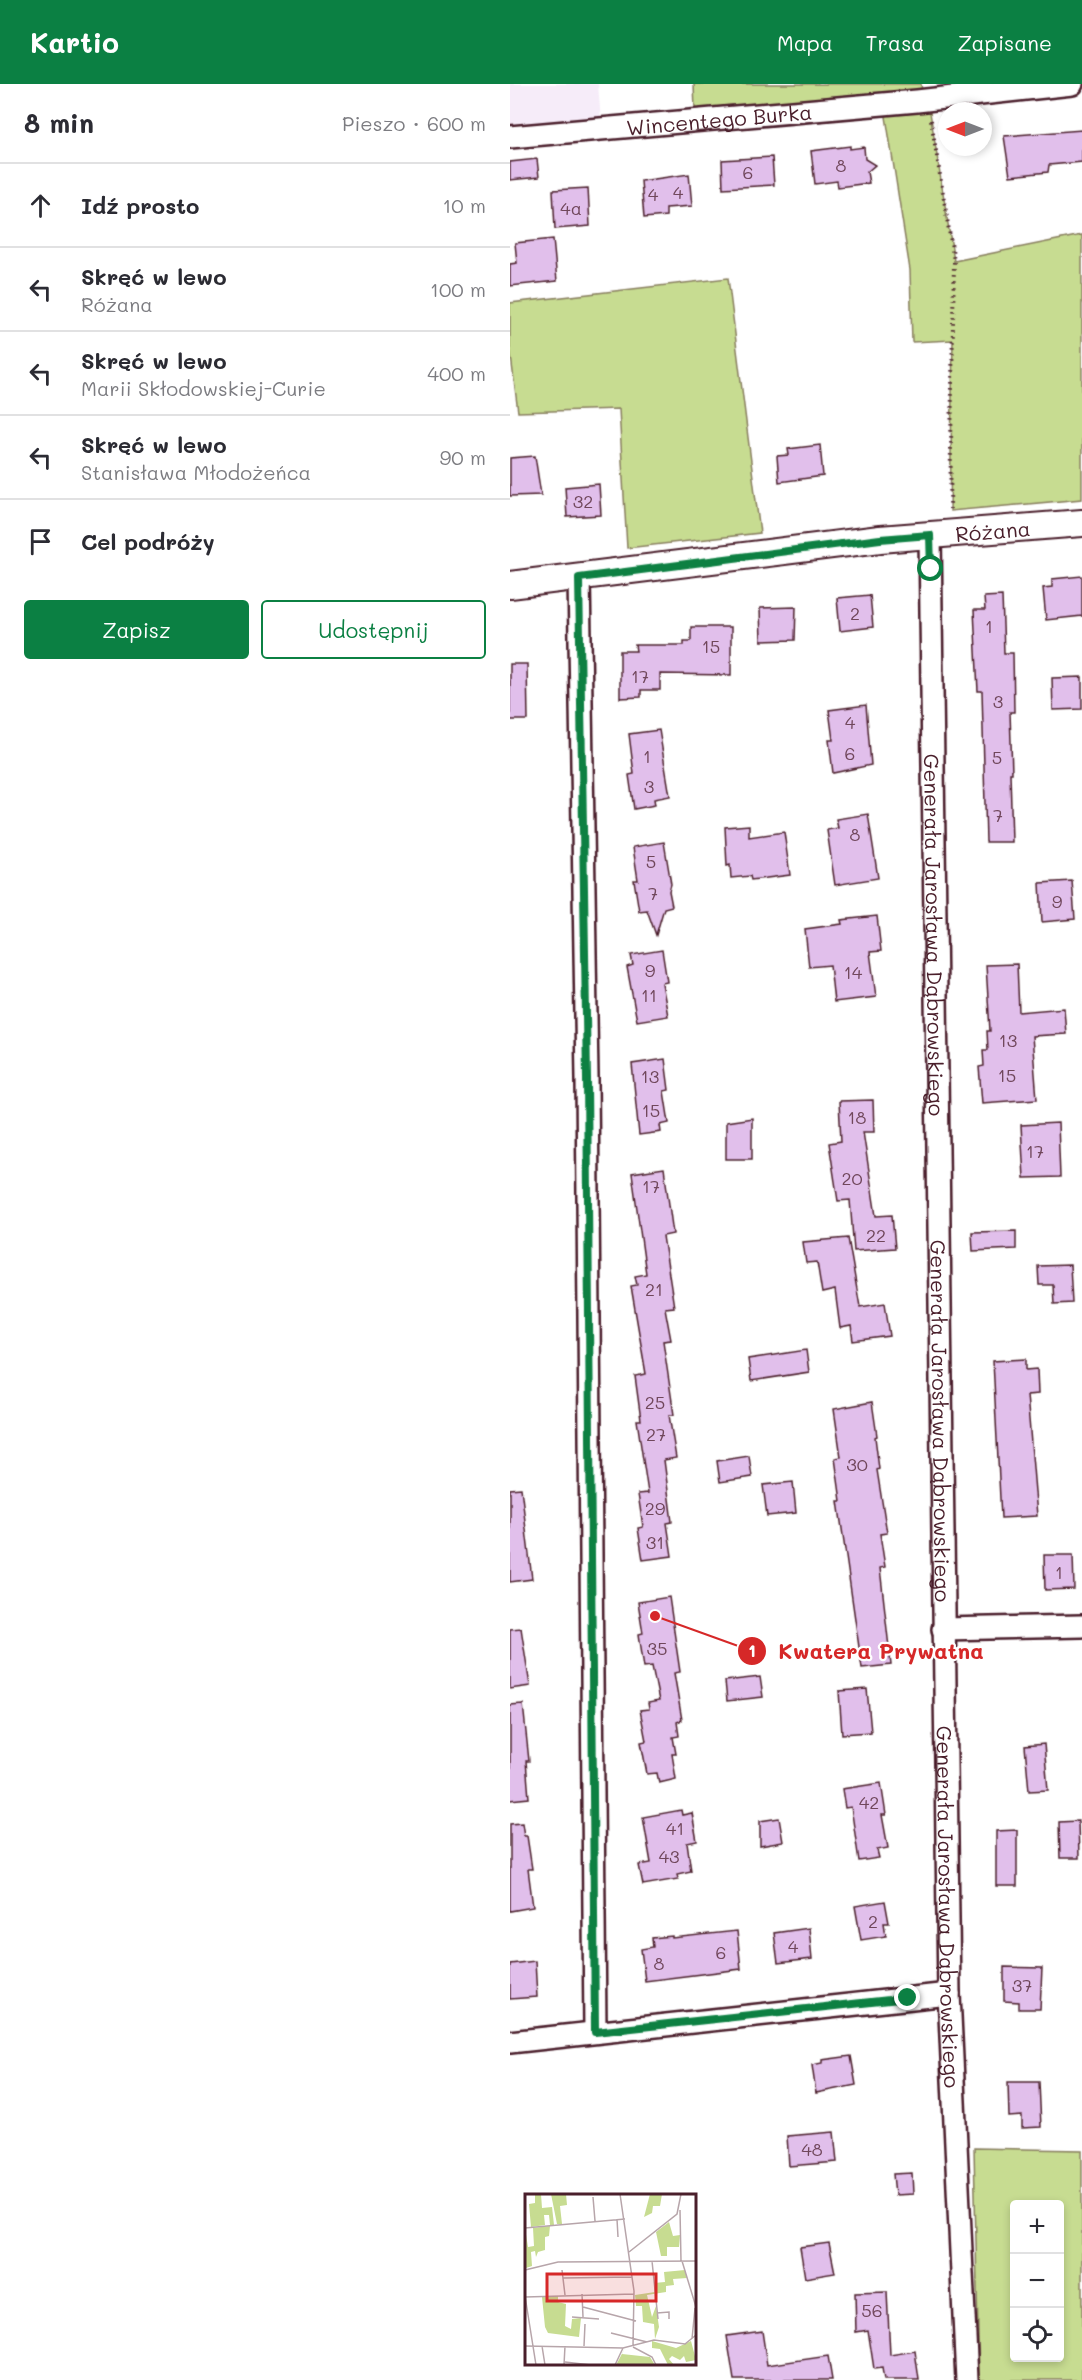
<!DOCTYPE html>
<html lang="pl">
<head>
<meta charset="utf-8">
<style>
	:root { --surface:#fff; --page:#f2f2f3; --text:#2b2b33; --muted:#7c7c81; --line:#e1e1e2; --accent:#0b8043 }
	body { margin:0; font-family:Mali,sans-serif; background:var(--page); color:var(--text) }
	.controls { position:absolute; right:18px; bottom:18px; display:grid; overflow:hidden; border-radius:6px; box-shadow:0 3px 9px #0003 }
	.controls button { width:54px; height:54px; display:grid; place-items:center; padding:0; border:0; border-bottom:2px solid var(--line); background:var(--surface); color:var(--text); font:30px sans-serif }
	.compass { position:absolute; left:428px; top:18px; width:54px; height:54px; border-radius:50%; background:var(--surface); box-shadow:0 3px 9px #0003; rotate:270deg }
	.stop { position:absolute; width:18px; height:18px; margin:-14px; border:4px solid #0b8043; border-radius:50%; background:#fff }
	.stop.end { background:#0b8043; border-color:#fff; box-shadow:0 2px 6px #0008 }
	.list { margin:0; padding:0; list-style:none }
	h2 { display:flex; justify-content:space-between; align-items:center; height:78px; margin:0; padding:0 24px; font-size:26px }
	h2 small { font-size:20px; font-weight:400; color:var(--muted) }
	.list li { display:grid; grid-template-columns:39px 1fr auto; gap:18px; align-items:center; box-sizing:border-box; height:84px; padding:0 24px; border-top:2px solid var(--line) }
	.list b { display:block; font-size:22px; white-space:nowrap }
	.list p { margin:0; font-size:20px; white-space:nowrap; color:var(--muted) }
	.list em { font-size:20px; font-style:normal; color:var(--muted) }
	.actions { display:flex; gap:12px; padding:18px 24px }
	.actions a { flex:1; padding:14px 0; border:2px solid var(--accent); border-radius:6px; text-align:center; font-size:21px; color:var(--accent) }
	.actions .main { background:var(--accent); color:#fff }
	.icon { flex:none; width:33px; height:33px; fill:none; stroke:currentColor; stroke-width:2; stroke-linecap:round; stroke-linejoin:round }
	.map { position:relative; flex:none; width:572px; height:2296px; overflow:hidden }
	header { display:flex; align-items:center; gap:36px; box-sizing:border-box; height:84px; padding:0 30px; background:var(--accent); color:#fff }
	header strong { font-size:28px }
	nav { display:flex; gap:33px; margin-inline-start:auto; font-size:21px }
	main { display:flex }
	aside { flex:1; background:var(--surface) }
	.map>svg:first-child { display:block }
	.built { fill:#f6ecf9 }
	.green { fill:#c7dc91; stroke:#887e5e; stroke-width:1.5; fill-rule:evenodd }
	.building { fill:#e1bfeb; stroke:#4a1f2b; stroke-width:1.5 }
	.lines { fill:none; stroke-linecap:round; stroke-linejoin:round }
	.minor-casing { stroke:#4a1f2b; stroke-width:26 }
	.tertiary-casing { stroke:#4a1f2b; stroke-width:30 }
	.path { stroke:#4a1f2b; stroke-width:4; stroke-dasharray:1.5 4.5; stroke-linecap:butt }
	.minor { stroke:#fff; stroke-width:21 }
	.tertiary { stroke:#fff; stroke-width:26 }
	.route { stroke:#0b8043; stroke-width:8 }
	.labels { text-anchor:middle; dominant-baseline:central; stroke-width:4.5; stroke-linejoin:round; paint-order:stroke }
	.number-label { font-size:18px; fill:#70475b }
	.street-label { font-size:21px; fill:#4a1f2b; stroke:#fff }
	.inset-road { fill:none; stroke:#b7a5aa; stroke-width:1.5 }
	.view { fill:#d62828; fill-opacity:0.15; stroke:#d62828; stroke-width:3 }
	.inset-edge { fill:none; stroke:#4a1f2b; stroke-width:3 }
	.leader { fill:none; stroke:#d62828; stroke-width:2 }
	.callout-dot { fill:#d62828; stroke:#fff; stroke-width:2 }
	.mark-label { font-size:18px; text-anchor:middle; font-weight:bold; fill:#fff }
	.callout-label { font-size:22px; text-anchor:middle; font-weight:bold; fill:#d62828; stroke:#fff; stroke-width:4.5; stroke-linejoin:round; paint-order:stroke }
</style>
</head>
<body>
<header>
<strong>Kartio</strong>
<nav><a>Mapa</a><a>Trasa</a><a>Zapisane</a></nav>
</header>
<main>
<aside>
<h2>8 min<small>Pieszo · 600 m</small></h2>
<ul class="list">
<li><svg class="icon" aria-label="ahead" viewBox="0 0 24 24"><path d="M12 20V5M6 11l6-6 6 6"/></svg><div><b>Idź prosto</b></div><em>10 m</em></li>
<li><svg class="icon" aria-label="left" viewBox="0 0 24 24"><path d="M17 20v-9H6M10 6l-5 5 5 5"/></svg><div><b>Skręć w lewo</b><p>Różana</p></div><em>100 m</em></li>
<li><svg class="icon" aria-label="left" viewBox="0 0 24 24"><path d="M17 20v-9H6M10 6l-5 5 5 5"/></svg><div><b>Skręć w lewo</b><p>Marii Skłodowskiej-Curie</p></div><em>400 m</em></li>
<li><svg class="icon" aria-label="left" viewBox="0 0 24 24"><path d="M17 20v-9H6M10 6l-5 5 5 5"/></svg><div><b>Skręć w lewo</b><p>Stanisława Młodożeńca</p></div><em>90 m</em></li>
<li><svg class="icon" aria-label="arrive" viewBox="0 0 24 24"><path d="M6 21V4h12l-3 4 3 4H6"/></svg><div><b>Cel podróży</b></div></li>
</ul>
<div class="actions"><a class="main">Zapisz</a><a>Udostępnij</a></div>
</aside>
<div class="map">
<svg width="572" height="2296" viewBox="0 0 572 2296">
	<rect width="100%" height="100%" fill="#fff"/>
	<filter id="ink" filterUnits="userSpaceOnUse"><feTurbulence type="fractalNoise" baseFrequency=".0167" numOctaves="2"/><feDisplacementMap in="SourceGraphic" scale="12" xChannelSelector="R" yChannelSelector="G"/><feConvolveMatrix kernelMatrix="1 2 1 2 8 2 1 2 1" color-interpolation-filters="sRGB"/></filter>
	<g filter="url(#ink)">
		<!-- built -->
		<path class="built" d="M 0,0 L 88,0 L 91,37 L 0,42 Z"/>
		<!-- green -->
		<g class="green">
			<path d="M 184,0 L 411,0 L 412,7 L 185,26 Z"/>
			<path d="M 419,22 L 444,177 L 572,151 L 572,415 L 440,427 L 443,256 L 402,258 L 400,186 L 375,26 Z"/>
			<path d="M 218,194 L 250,449 L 117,464 L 109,325 L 8,328 L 0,264 L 0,219 Z"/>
			<path d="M 464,2064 L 572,2066 L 572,2296 L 469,2296 ZM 505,2120 L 550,2120 L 550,2274 L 505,2274 Z"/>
		</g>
		<!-- building -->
		<g class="building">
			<path d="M 572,46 L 572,78 L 539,81 L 538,88 L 500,92 L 494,52 Z"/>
			<path d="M 340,62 L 340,65 L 354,63 L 355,75 L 365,81 L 357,88 L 359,99 L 328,103 L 327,97 L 305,100 L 301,67 Z"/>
			<path d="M 262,73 L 264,101 L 213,104 L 212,76 Z"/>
			<path d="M 27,75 L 29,93 L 0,96 L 0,78 Z"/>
			<path d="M 179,90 L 182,122 L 156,124 L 156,132 L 134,134 L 131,97 Z"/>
			<path d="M 78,104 L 80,142 L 45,145 L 43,106 Z"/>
			<path d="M 43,155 L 47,197 L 0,202 L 0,180 L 7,179 L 5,159 Z"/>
			<path d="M 310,361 L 313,392 L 269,398 L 267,372 L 279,371 L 278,365 Z"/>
			<path d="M 25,372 L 31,411 L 0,412 L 0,374 Z"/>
			<path d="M 89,400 L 91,431 L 57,433 L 55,403 Z"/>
			<path d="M 572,492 L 572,532 L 536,536 L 533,504 L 542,503 L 542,495 Z"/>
			<path d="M 360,511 L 363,543 L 330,547 L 327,514 Z"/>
			<path d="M 492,512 L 494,569 L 503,569 L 504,628 L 500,628 L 502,689 L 500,689 L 502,758 L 476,758 L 472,607 L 468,607 L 464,526 L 475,526 L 474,513 Z"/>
			<path d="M 286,523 L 285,556 L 251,557 L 250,524 Z"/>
			<path d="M 181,543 L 221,543 L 221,591 L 150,590 L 150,606 L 131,606 L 131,613 L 110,614 L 110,567 L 126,567 L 125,561 L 174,561 L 174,557 L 181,557 Z"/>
			<path d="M 0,580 L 17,580 L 18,636 L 0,636 Z"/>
			<path d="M 572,593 L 572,625 L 543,626 L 542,594 Z"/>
			<path d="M 356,621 L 361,681 L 323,689 L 319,656 L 323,656 L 319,626 Z"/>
			<path d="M 149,646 L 160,712 L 144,715 L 145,721 L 124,725 L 119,691 L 124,690 L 119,650 Z"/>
			<path d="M 358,730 L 368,794 L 325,801 L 317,746 L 328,744 L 326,735 Z"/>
			<path d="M 239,741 L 239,753 L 274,748 L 280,791 L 241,796 L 240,792 L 221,794 L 220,781 L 217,782 L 215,743 Z"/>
			<path d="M 154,758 L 161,800 L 159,807 L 162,822 L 154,824 L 146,851 L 137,826 L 129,827 L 124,796 L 128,796 L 123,763 Z"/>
			<path d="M 562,797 L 565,835 L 532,838 L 530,799 Z"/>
			<path d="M 367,832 L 371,867 L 360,868 L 366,913 L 324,918 L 320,881 L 299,883 L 295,845 L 332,840 L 331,836 Z"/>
			<path d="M 152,866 L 157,898 L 152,899 L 158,932 L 127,937 L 117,883 L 123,881 L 121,871 Z"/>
			<path d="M 507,880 L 509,928 L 554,924 L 556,950 L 522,952 L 527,1015 L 472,1019 L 469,983 L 474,982 L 473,966 L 478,966 L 477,947 L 480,947 L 476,881 Z"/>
			<path d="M 155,975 L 159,1006 L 154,1007 L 159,1039 L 150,1041 L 151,1048 L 129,1051 L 122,980 Z"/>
			<path d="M 363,1016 L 364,1048 L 353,1048 L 366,1132 L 382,1131 L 385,1164 L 344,1167 L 340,1116 L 328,1117 L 319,1059 L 331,1057 L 329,1017 Z"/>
			<path d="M 242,1034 L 242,1075 L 216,1075 L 216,1038 Z"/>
			<path d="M 548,1039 L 550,1093 L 514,1094 L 511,1041 Z"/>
			<path d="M 154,1084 L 163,1150 L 153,1152 L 164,1223 L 155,1224 L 161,1256 L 153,1257 L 164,1331 L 159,1331 L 166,1374 L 154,1376 L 162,1438 L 157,1439 L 162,1472 L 133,1476 L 128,1444 L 133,1443 L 128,1410 L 138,1409 L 127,1336 L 131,1336 L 125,1292 L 136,1290 L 121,1202 L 127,1201 L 125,1192 L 136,1190 L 122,1089 Z"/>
			<path d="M 506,1147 L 506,1165 L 463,1167 L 462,1148 Z"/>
			<path d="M 338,1154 L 350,1223 L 375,1219 L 380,1252 L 343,1257 L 341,1242 L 330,1244 L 325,1206 L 312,1209 L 307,1178 L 296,1179 L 293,1158 Z"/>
			<path d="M 560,1181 L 562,1219 L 544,1220 L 543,1201 L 529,1201 L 528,1182 Z"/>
			<path d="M 296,1266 L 299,1288 L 241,1297 L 238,1275 Z"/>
			<path d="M 516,1275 L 516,1286 L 527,1285 L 528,1310 L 517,1311 L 527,1432 L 491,1434 L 483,1277 Z"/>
			<path d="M 362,1318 L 367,1352 L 365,1353 L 369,1385 L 367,1386 L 377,1449 L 370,1450 L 375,1483 L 370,1484 L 381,1581 L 352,1584 L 328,1417 L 331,1417 L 325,1374 L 331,1373 L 324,1325 Z"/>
			<path d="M 239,1372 L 242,1393 L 210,1398 L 207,1377 Z"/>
			<path d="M 283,1398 L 286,1429 L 257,1432 L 253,1401 Z"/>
			<path d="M 11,1404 L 22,1495 L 0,1498 L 0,1405 Z"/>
			<path d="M 534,1471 L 563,1471 L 564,1505 L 535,1506 Z"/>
			<path d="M 159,1513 L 170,1588 L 164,1589 L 172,1636 L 167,1638 L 169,1652 L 163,1653 L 166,1670 L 162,1670 L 166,1695 L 149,1699 L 147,1689 L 137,1690 L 131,1658 L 136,1657 L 130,1626 L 139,1625 L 138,1619 L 149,1617 L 142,1582 L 134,1583 L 129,1550 L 133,1549 L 128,1518 Z"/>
			<path d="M 11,1544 L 20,1602 L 0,1605 L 0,1545 Z"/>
			<path d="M 250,1593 L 253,1613 L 217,1617 L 215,1597 Z"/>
			<path d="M 357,1605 L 361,1648 L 332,1650 L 329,1607 Z"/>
			<path d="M 13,1620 L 19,1677 L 16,1677 L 19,1714 L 0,1716 L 0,1621 Z"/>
			<path d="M 534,1660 L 538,1706 L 519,1707 L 515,1662 Z"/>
			<path d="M 371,1699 L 376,1731 L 372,1731 L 378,1764 L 367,1766 L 369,1774 L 349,1777 L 341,1723 L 335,1724 L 332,1705 Z"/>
			<path d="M 171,1726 L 172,1731 L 182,1729 L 187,1757 L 177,1759 L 181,1787 L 167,1790 L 168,1795 L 133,1801 L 129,1781 L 141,1779 L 133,1733 Z"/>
			<path d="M 269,1734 L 273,1758 L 250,1762 L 250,1737 Z"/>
			<path d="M 568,1737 L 569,1774 L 550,1774 L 549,1738 Z"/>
			<path d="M 12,1739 L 14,1752 L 17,1752 L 22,1785 L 18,1785 L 23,1823 L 0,1827 L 0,1740 Z"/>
			<path d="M 507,1746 L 507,1802 L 486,1802 L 486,1747 Z"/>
			<path d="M 375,1817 L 379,1839 L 374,1839 L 376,1852 L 351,1856 L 345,1822 Z"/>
			<path d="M 299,1844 L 302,1875 L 268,1879 L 264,1849 Z"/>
			<path d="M 227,1847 L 231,1885 L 135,1897 L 131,1865 L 143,1863 L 142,1854 L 162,1852 L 162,1854 Z"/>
			<path d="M 25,1877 L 27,1913 L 0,1915 L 0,1880 Z"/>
			<path d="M 494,1883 L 532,1884 L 530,1925 L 509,1925 L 509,1918 L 494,1917 Z"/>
			<path d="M 341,1972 L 346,2001 L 306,2009 L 302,1981 L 312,1979 L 312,1976 Z"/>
			<path d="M 498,1998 L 529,1998 L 531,2043 L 512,2044 L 512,2032 L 499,2033 Z"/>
			<path d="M 324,2048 L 327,2078 L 279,2082 L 277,2052 Z"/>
			<path d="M 402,2089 L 403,2110 L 385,2111 L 383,2090 Z"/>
			<path d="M 319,2159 L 325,2189 L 295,2194 L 290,2163 Z"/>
			<path d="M 377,2208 L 380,2271 L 405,2267 L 409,2296 L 374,2296 L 372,2284 L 364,2285 L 358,2246 L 346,2248 L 345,2209 Z"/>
			<path d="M 252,2247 L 257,2281 L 318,2272 L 322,2296 L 224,2296 L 217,2252 Z"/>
		</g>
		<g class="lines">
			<defs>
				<g id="minor">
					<path id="s1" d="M 0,53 L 407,17 L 562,0"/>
					<path id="s2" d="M 420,451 L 439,1910 L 457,2296"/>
					<path d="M 69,493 L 77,994 L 85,1948"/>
					<path d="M 433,1545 L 572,1542"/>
					<path d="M 0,1958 L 439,1910"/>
				</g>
				<g id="tertiary">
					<path id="s3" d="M 0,501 L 370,455 L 572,439"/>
				</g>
			</defs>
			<!-- minor casing -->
			<use href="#minor" class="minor-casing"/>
			<!-- tertiary casing -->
			<use href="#tertiary" class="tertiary-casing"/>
			<!-- path -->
			<path class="path" d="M 421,36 L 444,177 L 440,425"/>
			<!-- minor -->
			<use href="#minor" class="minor"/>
			<!-- tertiary -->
			<use href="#tertiary" class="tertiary"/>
		</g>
	</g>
	<g class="lines" filter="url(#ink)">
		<!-- route -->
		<path class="route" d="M 398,1914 L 85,1948 L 77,994 L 69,494 L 370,455 L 420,451 L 421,485"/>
	</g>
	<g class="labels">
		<!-- number labels -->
		<g class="number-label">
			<text x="331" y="81">8</text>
			<text x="238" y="88">6</text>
			<text x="168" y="108">4</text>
			<text x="143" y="110">4</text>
			<text x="61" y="124">4a</text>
			<text x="73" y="417">32</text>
			<text x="345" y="529">2</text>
			<text x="479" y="542">1</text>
			<text x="201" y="562">15</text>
			<text x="130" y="592">17</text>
			<text x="488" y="617">3</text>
			<text x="340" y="638">4</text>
			<text x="340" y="669">6</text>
			<text x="137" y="672">1</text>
			<text x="487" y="673">5</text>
			<text x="139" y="702">3</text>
			<text x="488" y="731">7</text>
			<text x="345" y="750">8</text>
			<text x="141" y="777">5</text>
			<text x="143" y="809">7</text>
			<text x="547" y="817">9</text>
			<text x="140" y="886">9</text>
			<text x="343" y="888">14</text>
			<text x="139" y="911">11</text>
			<text x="498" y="956">13</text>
			<text x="497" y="991">15</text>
			<text x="140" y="992">13</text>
			<text x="141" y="1026">15</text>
			<text x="347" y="1033">18</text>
			<text x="525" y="1067">17</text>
			<text x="342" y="1094">20</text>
			<text x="141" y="1102">17</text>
			<text x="366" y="1151">22</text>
			<text x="144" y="1205">21</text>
			<text x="145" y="1318">25</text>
			<text x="146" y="1350">27</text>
			<text x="347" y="1380">30</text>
			<text x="145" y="1424">29</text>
			<text x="145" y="1458">31</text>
			<text x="549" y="1488">1</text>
			<text x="147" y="1564">35</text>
			<text x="359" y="1718">42</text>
			<text x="165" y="1744">41</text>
			<text x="159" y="1772">43</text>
			<text x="363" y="1837">2</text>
			<text x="283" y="1862">4</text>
			<text x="211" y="1868">6</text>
			<text x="149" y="1879">8</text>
			<text x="512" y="1901">37</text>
			<text x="302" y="2065">48</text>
			<text x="362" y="2226">56</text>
		</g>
		<!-- street labels -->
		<g class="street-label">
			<text stroke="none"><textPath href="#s1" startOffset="210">Wincentego Burka</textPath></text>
			<text stroke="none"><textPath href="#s3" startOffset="486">Różana</textPath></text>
			<text stroke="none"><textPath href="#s2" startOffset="400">Generała Jarosława Dąbrowskiego</textPath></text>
			<text stroke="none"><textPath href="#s2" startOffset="886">Generała Jarosława Dąbrowskiego</textPath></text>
			<text stroke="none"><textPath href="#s2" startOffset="1372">Generała Jarosława Dąbrowskiego</textPath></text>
		</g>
	</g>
	<!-- overview -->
	<g transform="translate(15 2110)">
		<rect width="171" height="171" fill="#fff"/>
		<path d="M 10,0 L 16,0 L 17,14 L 27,13 L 29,31 L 25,31 L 24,21 L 19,21 L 20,31 L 6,33 L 4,10 L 10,9 ZM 26,0 L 41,0 L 42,11 L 35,12 L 37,30 L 32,30 ZM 125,0 L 137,0 L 135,12 L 128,12 L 127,19 L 119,23 ZM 144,28 L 148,42 L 155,41 L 154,53 L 142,53 L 142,62 L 136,62 L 131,38 ZM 25,32 L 24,42 L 20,43 L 20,56 L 13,58 L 11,63 L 10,57 L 6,58 L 7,72 L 1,74 L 0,34 L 3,53 L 9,52 L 8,34 ZM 160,76 L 162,84 L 148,85 L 149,91 L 141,92 L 141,98 L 122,101 L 127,123 L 131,112 L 134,133 L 130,145 L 129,130 L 118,128 L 117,112 L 111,112 L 110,101 L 130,98 L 129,89 L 140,88 L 139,78 ZM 33,102 L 33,108 L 41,110 L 40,132 L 46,135 L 47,125 L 56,124 L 54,143 L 23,139 L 20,133 L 17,103 ZM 127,147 L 151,154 L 166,147 L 171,166 L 161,168 L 159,162 L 155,166 L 147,162 L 144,165 L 149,171 L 143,171 L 135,155 L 127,154 ZM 100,154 L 97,160 L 125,163 L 130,171 L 91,171 Z" fill="#c7dc91"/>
		<path class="inset-road" d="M 95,0 L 109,97 L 108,152M 68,3 L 70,27M 155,16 L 156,67M 92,25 L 93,43M 0,34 L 100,25M 104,58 L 152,20 L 156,0M 127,67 L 133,125M 157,67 L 171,113M 0,76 L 33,68 L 171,67M 37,76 L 40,101M 38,84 L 107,83M 57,100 L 58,123M 0,102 L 11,171M 0,103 L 109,100M 58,113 L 111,127M 132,119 L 144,118 L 144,125M 47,123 L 74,125M 86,139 L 122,148M 167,145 L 170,114M 0,152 L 98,154 L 129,146 L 160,150 L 171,141M 17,152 L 20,171M 59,152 L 60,130M 108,153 L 127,163 L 131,171M 40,168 L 66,171M 39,171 L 40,152M 90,171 L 98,154"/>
		<path class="view" d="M 22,80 L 131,80 L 131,107 L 22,107 Z"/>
		<rect width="171" height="171" class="inset-edge"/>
	</g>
	<!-- callouts -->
	<path class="leader" d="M145 1532L242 1567"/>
	<g class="callout-dot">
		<circle cx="145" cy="1532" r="6"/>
		<circle cx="242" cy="1567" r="15"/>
	</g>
	<g class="mark-label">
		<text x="242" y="1573">1</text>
	</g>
	<g class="callout-label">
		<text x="371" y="1575">Kwatera Prywatna</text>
	</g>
</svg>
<div class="controls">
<button>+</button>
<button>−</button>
<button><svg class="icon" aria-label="locate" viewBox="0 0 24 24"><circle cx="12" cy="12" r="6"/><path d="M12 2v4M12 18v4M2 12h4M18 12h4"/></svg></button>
</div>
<svg class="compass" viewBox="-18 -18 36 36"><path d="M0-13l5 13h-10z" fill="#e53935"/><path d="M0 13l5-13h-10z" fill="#7c7c81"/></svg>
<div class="stop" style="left:421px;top:485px"></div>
<div class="stop end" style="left:398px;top:1914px"></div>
</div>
</main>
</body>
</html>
